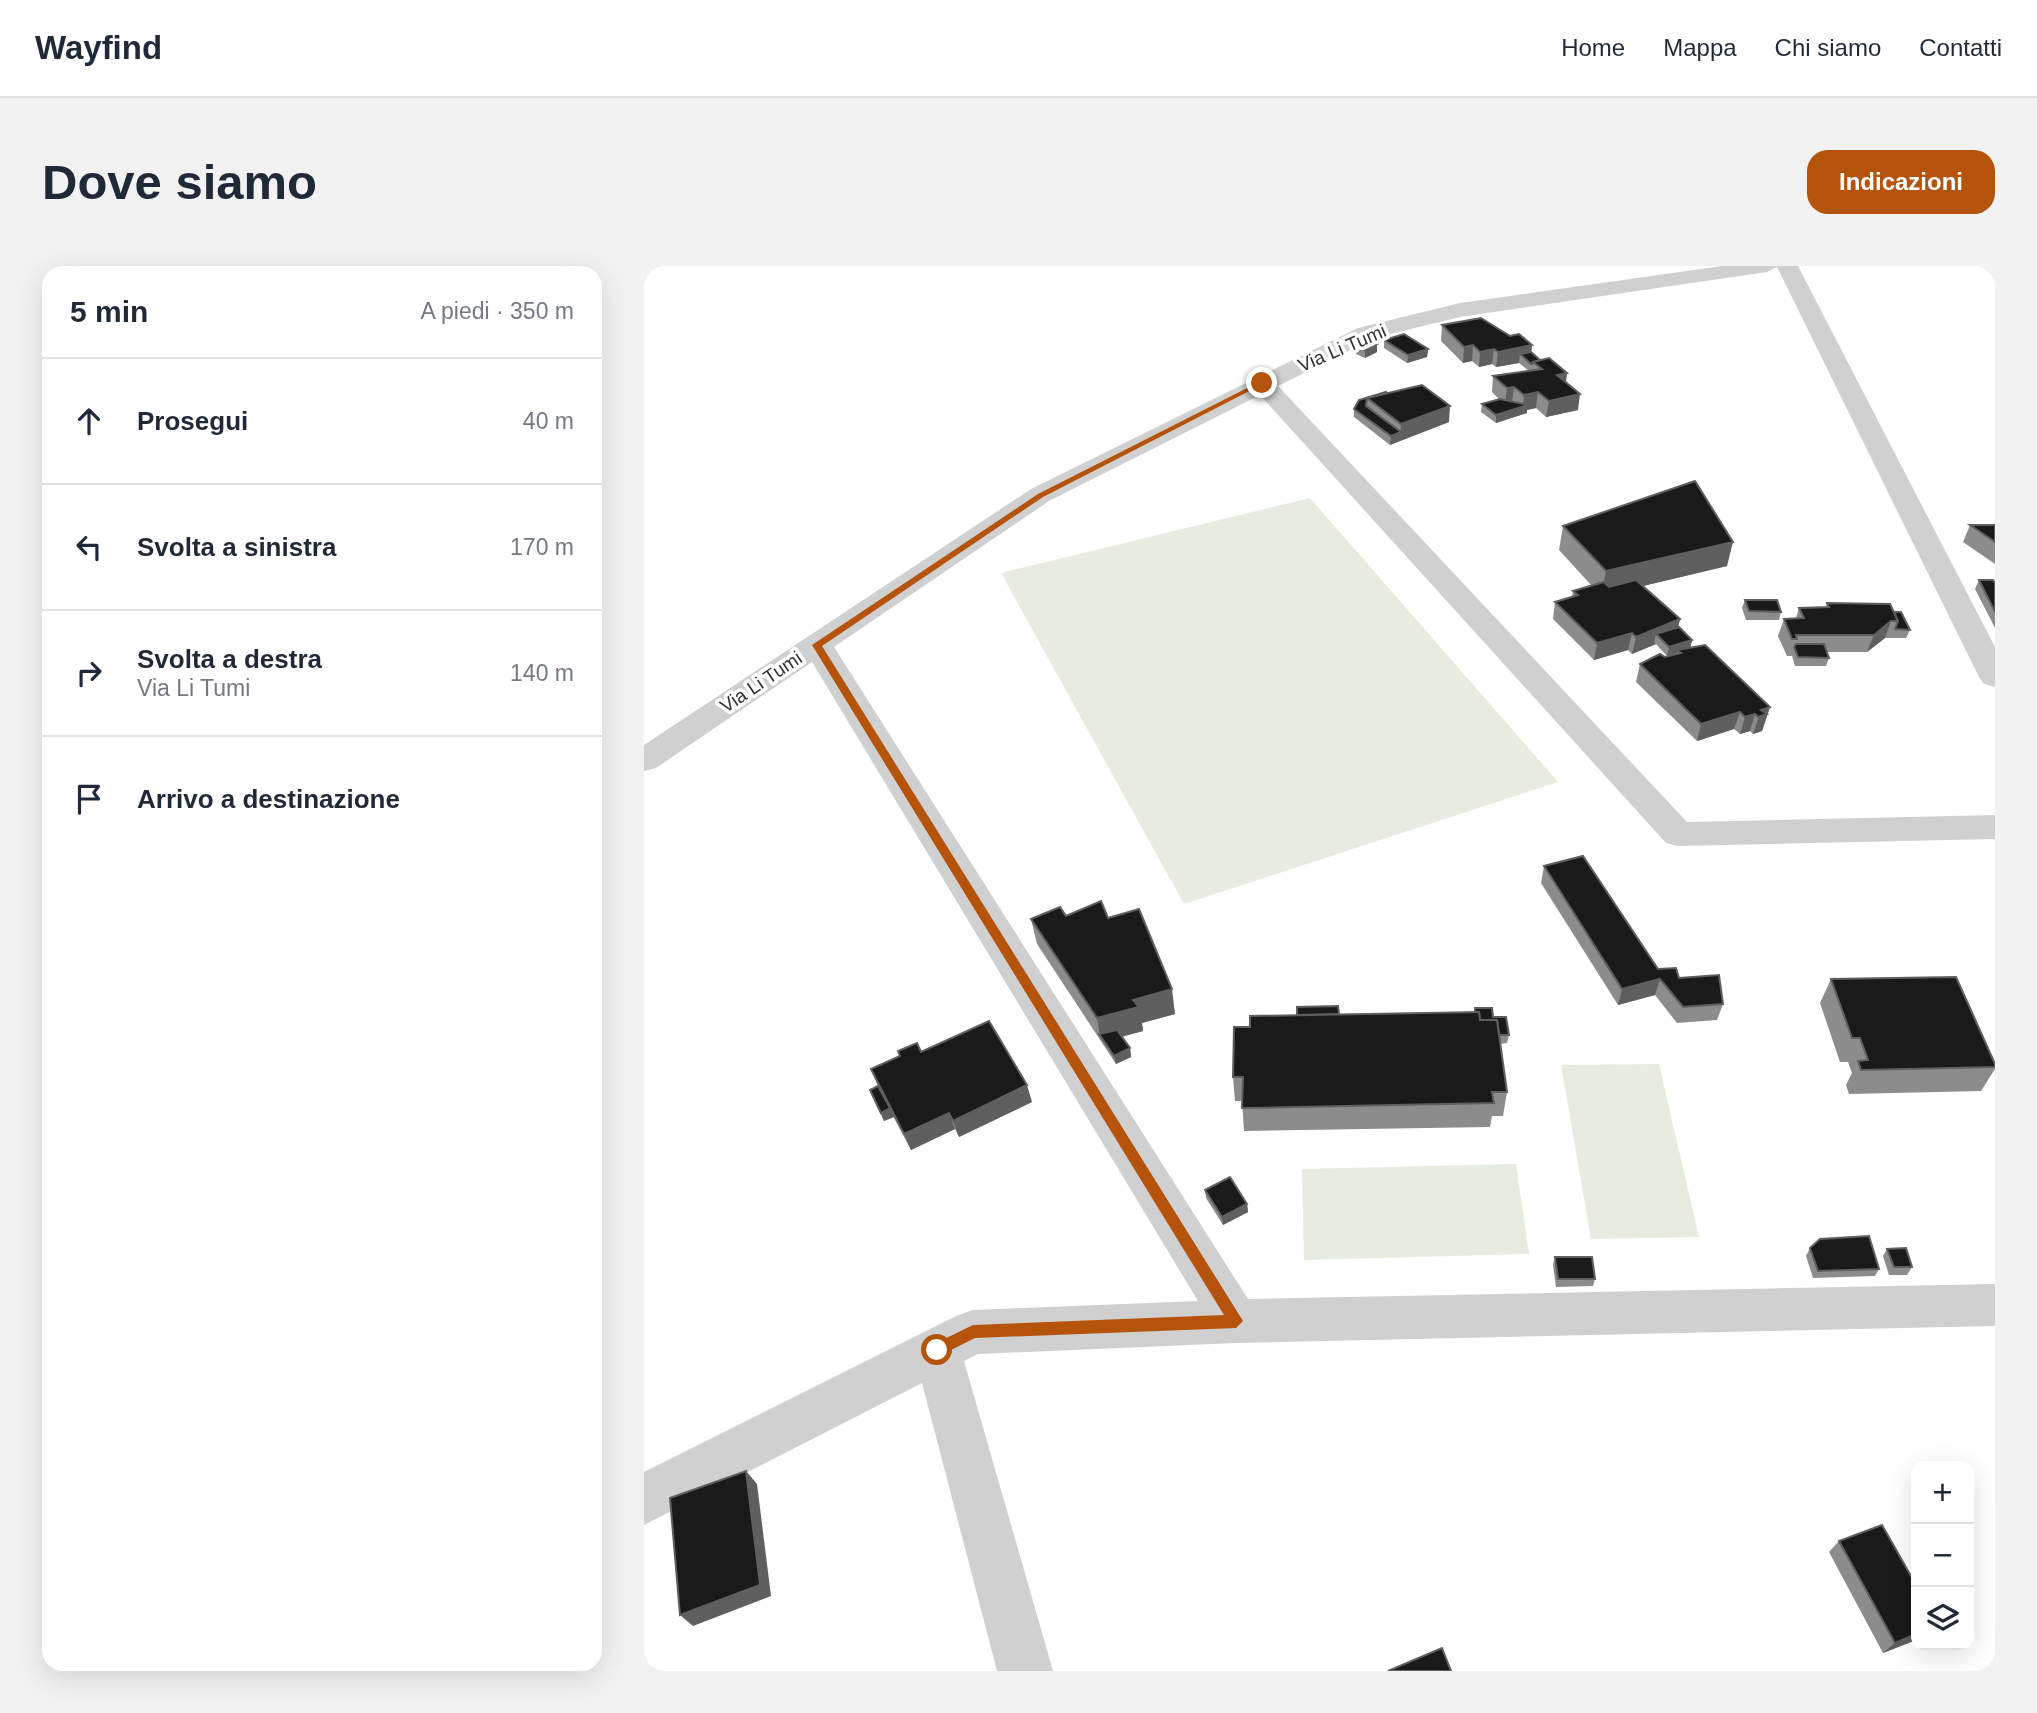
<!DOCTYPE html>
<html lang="it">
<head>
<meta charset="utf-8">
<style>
	:root { --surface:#fff; --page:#f2f2f3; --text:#1f2937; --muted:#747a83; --line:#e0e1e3; --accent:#b45309 }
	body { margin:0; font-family:Arial,sans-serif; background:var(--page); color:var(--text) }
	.controls { position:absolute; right:21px; bottom:21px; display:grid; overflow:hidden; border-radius:14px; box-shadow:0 7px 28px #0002 }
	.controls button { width:63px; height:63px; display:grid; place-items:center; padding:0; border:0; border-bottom:2px solid var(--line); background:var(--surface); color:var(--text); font:35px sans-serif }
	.stop { position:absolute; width:21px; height:21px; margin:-16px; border:5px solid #b45309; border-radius:50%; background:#fff }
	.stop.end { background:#b45309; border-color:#fff; box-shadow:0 2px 7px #0008 }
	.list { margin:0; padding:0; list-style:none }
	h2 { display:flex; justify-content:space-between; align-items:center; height:91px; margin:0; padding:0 28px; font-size:30px }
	h2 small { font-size:23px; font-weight:400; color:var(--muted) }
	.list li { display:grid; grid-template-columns:46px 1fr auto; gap:21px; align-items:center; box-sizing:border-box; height:126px; padding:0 28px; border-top:2px solid var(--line) }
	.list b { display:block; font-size:26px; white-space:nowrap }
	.list p { margin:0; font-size:23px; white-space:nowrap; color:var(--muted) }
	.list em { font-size:23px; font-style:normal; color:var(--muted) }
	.icon { flex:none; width:38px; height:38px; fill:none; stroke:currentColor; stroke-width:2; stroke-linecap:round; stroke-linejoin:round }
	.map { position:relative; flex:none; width:1351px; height:1405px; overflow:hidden; border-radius:21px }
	header { display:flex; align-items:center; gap:42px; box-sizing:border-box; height:98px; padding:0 35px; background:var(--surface); border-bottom:2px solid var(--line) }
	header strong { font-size:33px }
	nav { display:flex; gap:38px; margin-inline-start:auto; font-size:24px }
	.intro { display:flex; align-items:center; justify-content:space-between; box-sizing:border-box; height:168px; padding:0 42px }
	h1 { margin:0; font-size:49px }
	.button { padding:18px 32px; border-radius:21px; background:var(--accent); color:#fff; font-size:24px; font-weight:700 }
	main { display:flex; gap:42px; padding:0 42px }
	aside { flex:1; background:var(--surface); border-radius:21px; box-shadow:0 7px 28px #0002 }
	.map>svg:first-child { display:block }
	.green { fill:#e6ecdf }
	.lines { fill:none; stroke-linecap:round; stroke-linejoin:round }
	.minor { fill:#d0d0d0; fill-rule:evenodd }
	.wall { fill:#8c8c8c }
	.shaded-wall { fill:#5f5f5f }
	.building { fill:#1a1a1a; stroke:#5f5f5f; stroke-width:2 }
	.route { fill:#b45309 }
	.labels { text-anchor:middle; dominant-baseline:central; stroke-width:7; stroke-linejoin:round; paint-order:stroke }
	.far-street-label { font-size:19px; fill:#333; stroke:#fff }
</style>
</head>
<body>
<header>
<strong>Wayfind</strong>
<nav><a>Home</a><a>Mappa</a><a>Chi siamo</a><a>Contatti</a></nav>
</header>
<div class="intro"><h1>Dove siamo</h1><a class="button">Indicazioni</a></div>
<main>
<aside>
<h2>5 min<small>A piedi · 350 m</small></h2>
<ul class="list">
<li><svg class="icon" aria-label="ahead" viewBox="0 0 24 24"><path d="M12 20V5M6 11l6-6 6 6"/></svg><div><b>Prosegui</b></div><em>40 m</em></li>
<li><svg class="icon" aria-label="left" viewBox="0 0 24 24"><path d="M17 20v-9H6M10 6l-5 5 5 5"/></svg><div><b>Svolta a sinistra</b></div><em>170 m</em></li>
<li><svg class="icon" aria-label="right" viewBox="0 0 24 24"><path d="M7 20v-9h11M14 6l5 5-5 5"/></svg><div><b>Svolta a destra</b><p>Via Li Tumi</p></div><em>140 m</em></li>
<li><svg class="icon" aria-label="arrive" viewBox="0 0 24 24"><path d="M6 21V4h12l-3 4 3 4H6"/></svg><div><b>Arrivo a destinazione</b></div></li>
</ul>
</aside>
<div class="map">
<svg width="1351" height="1405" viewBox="0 0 1351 1405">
	<rect width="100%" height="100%" fill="#fff"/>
	<!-- green -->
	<g class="green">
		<path d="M 666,232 L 914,516 L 540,638 L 357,307 Z"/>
		<path d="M 1015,798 L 1055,971 L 947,973 L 917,799 Z"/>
		<path d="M 872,898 L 885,988 L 660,994 L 658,903 Z"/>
	</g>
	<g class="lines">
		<!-- minor -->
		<path class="minor" d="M 1078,0 L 1154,0 L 1351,381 L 1351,421 L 1340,418 L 1335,411 L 1133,1 L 1123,6 L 816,51 L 730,72 L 634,120 L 1043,556 L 1351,549 L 1351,573 L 1034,580 L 1022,577 L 616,129 L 405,235 L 190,381 L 604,1033 L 1351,1018 L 1351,1060 L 592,1077 L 334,1088 L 320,1095 L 409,1405 L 353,1405 L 278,1117 L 0,1259 L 0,1206 L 312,1050 L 329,1044 L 554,1035 L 168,396 L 12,502 L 0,505 L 0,479 L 387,223 L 714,62 L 816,37 Z"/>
	</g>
	<!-- wall -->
	<g class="wall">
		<path d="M 798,59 L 866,70 L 888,79 L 887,86 L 896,94 L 923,107 L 922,117 L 934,144 L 902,151 L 892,142 L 883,144 L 883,147 L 852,157 L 837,146 L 838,138 L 855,133 L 848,126 L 849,110 L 885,105 L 875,97 L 852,101 L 848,98 L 835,101 L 828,95 L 819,97 L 797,75 Z"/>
		<path d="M 740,74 L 784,83 L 783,91 L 763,97 L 740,82 Z"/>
		<path d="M 712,80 L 733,86 L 721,92 L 712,88 Z"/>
		<path d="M 742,126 L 805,156 L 746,179 L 710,151 L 710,143 L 715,134 Z"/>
		<path d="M 1326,259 L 1351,259 L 1351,298 L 1319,276 Z"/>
		<path d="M 919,260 L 1083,300 L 999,320 L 1036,353 L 1034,361 L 1048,374 L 1046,382 L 1126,441 L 1118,465 L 1109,468 L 1106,465 L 1096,468 L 1090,463 L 1053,475 L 992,416 L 996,398 L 1032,388 L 1033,387 L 1023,390 L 1012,378 L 988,388 L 984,384 L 950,394 L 909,353 L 911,336 L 928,331 L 929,325 L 948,320 L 915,284 Z"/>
		<path d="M 1335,314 L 1351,317 L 1351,362 L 1331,323 Z"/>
		<path d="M 1101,334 L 1137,346 L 1135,354 L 1102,354 L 1098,342 Z"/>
		<path d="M 1183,337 L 1250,346 L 1266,364 L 1262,372 L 1241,372 L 1223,386 L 1183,386 L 1185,392 L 1182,400 L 1151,400 L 1148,390 L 1143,390 L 1134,370 L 1140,353 L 1152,352 L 1155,342 L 1182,341 Z"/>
		<path d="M 900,600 L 1014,703 L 1035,712 L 1079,738 L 1073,754 L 1033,757 L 1011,729 L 974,739 L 897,617 Z"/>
		<path d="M 464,652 L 531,748 L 498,757 L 499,765 L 478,771 L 486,782 L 487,791 L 472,798 L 393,678 L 387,653 Z"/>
		<path d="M 1187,713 L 1351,798 L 1351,803 L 1337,825 L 1205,828 L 1202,819 L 1208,807 L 1204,796 L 1196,796 L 1176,737 Z"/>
		<path d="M 831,742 L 849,751 L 865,769 L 863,777 L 856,778 L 863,826 L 859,850 L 848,850 L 846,861 L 600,865 L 598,835 L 591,835 L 589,811 L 695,748 L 830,746 Z"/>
		<path d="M 277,786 L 388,836 L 315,871 L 311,863 L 267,884 L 249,850 L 250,851 L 240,855 L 229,832 L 226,824 L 234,820 L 227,803 Z"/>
		<path d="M 561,924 L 603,938 L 604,946 L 579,959 L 562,932 Z"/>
		<path d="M 1166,982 L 1235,1003 L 1231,1010 L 1169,1012 L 1162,990 Z"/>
		<path d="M 1243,983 L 1268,1001 L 1263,1009 L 1245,1009 L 1239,990 Z"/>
		<path d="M 911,991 L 951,1013 L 949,1020 L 912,1021 L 909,999 Z"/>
		<path d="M 1195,1275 L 1272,1319 L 1272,1374 L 1239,1387 L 1185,1286 Z"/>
	</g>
	<!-- shaded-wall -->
	<g class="shaded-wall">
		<path d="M 733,78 L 733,86 L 721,92 L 721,84 Z"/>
		<path d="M 829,79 L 828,95 L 819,97 L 820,81 Z"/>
		<path d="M 888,79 L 886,94 L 876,88 L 875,97 L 852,101 L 854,86 Z"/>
		<path d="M 784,83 L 783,91 L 763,97 L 764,89 Z"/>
		<path d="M 850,83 L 848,98 L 835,101 L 836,86 Z"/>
		<path d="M 923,107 L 921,122 L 913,109 Z"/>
		<path d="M 870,121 L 868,137 L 861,138 L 863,122 Z"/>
		<path d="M 894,126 L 892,142 L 883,144 L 883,147 L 852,157 L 852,149 L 879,140 L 880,129 Z"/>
		<path d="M 936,128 L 934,144 L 902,151 L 905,135 Z"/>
		<path d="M 806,140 L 805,156 L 756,175 L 757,158 Z"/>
		<path d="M 757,166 L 756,175 L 746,179 L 747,170 Z"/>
		<path d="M 1089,276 L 1083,300 L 957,330 L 962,305 Z"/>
		<path d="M 1036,353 L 1032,370 L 1012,368 L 1010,377 L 1012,378 L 988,388 L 992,371 Z"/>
		<path d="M 1247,355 L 1241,372 L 1223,386 L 1230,369 Z"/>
		<path d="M 988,367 L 984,384 L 950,394 L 953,377 Z"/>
		<path d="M 1048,374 L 1046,383 L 1033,384 L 1033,387 L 1023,390 L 1025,381 Z"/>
		<path d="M 1126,441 L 1118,465 L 1109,468 L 1117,444 Z"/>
		<path d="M 1096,446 L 1090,463 L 1053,475 L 1057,458 Z"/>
		<path d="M 1111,448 L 1106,465 L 1096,468 L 1101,451 Z"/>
		<path d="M 1016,713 L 1011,729 L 974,739 L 978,723 Z"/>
		<path d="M 528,723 L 531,748 L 498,757 L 499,765 L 460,775 L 456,769 L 453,752 L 489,734 Z"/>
		<path d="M 486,782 L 487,791 L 472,798 L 470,790 Z"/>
		<path d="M 383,819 L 388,836 L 315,871 L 309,855 Z"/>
		<path d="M 246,842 L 250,851 L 240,855 L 237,847 Z"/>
		<path d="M 305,847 L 311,863 L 267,884 L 260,868 Z"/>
		<path d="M 603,938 L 604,946 L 579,959 L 578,951 Z"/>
		<path d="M 102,1205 L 113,1218 L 127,1330 L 49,1360 L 36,1349 Z"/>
		<path d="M 1272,1368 L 1272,1374 L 1239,1387 L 1251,1377 Z"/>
	</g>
	<!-- building -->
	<g class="building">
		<path d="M 837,52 L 866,70 L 875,68 L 888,79 L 854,86 L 850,83 L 836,86 L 829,79 L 820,81 L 798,59 Z"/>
		<path d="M 760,68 L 784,83 L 764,89 L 740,74 Z"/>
		<path d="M 723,74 L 733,78 L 721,84 L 712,80 Z"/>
		<path d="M 887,86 L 896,94 L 889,96 L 888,98 L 887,98 L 876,88 Z"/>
		<path d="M 905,92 L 923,107 L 913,109 L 936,128 L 905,135 L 894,126 L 880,129 L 870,121 L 863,122 L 849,110 L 898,103 L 889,96 Z"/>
		<path d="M 778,119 L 806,140 L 757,158 L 723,132 Z"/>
		<path d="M 742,126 L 743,127 L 723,132 L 722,140 L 757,166 L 747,170 L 710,143 L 715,134 Z"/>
		<path d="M 856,133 L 884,139 L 852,149 L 838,138 Z"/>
		<path d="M 1051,215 L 1089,276 L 962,305 L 919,260 Z"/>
		<path d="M 1326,259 L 1351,259 L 1351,276 Z"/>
		<path d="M 992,314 L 1036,353 L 992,371 L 988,367 L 953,377 L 911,336 L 934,329 L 929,325 L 960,316 L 965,321 Z"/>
		<path d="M 1335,314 L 1349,314 L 1351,317 L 1351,346 Z"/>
		<path d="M 1101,334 L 1133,334 L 1137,346 L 1105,345 Z"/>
		<path d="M 1183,337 L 1246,338 L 1254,355 L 1247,355 L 1230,369 L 1152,369 L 1153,373 L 1148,373 L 1140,353 L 1160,352 L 1155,342 L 1185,341 Z"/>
		<path d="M 1250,346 L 1257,346 L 1266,364 L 1251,363 L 1254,355 Z"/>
		<path d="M 1035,361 L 1048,374 L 1025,381 L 1012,368 Z"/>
		<path d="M 1152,378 L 1180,378 L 1185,392 L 1154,391 L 1150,381 Z"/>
		<path d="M 1061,379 L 1126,441 L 1117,444 L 1123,448 L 1114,451 L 1111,448 L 1101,451 L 1096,446 L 1057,458 L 996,398 L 1016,388 L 1021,391 L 1037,387 L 1033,384 Z"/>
		<path d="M 939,590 L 1014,703 L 1032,702 L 1035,712 L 1075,709 L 1079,738 L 1039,741 L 1016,713 L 978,723 L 900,600 Z"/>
		<path d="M 457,635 L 464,652 L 495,643 L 528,723 L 489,734 L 495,741 L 453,752 L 387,653 L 416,641 L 422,650 Z"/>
		<path d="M 1312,711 L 1351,798 L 1351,801 L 1217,804 L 1214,795 L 1224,794 L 1216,772 L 1208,772 L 1187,713 Z"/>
		<path d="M 694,740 L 695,748 L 653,749 L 653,741 Z"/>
		<path d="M 831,742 L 848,742 L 849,751 L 862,751 L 865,769 L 855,769 L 853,754 L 836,754 L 835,746 L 831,746 Z"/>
		<path d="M 835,746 L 836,754 L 853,754 L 863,826 L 848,826 L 850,837 L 598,842 L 599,811 L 589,811 L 590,761 L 606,761 L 606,750 Z"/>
		<path d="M 345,755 L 383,819 L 309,855 L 305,847 L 260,868 L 227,803 L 256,790 L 254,785 L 273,777 L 277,786 Z"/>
		<path d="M 473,764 L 486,782 L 470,790 L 455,768 Z"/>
		<path d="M 234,820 L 246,842 L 237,847 L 226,824 Z"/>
		<path d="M 586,911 L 603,938 L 578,951 L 561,924 Z"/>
		<path d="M 1225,970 L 1235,1003 L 1174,1005 L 1166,982 L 1176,973 Z"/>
		<path d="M 1262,982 L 1268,1001 L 1250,1001 L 1243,983 Z"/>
		<path d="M 911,991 L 948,991 L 951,1013 L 914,1013 Z"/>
		<path d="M 102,1205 L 116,1319 L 36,1349 L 26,1232 Z"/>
		<path d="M 1238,1259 L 1272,1319 L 1272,1368 L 1251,1377 L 1195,1275 Z"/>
		<path d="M 798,1382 L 807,1405 L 744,1405 Z"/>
	</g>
	<!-- route -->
	<path class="route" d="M 615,116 L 621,117 L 399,231 L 178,380 L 599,1055 L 592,1062 L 331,1072 L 293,1091 L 286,1084 L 288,1079 L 329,1059 L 580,1049 L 168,379 L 394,228 Z"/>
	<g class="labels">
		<!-- far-street labels -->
		<g class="far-street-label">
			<text transform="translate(698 82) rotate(-23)">Via Li Tumi</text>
			<text transform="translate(117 416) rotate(-34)">Via Li Tumi</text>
		</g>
	</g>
</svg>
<div class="controls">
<button>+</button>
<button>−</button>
<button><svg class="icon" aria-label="layers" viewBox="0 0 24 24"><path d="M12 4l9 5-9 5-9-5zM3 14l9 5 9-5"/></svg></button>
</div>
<div class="stop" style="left:293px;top:1084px"></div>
<div class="stop end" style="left:618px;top:117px"></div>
</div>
</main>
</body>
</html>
